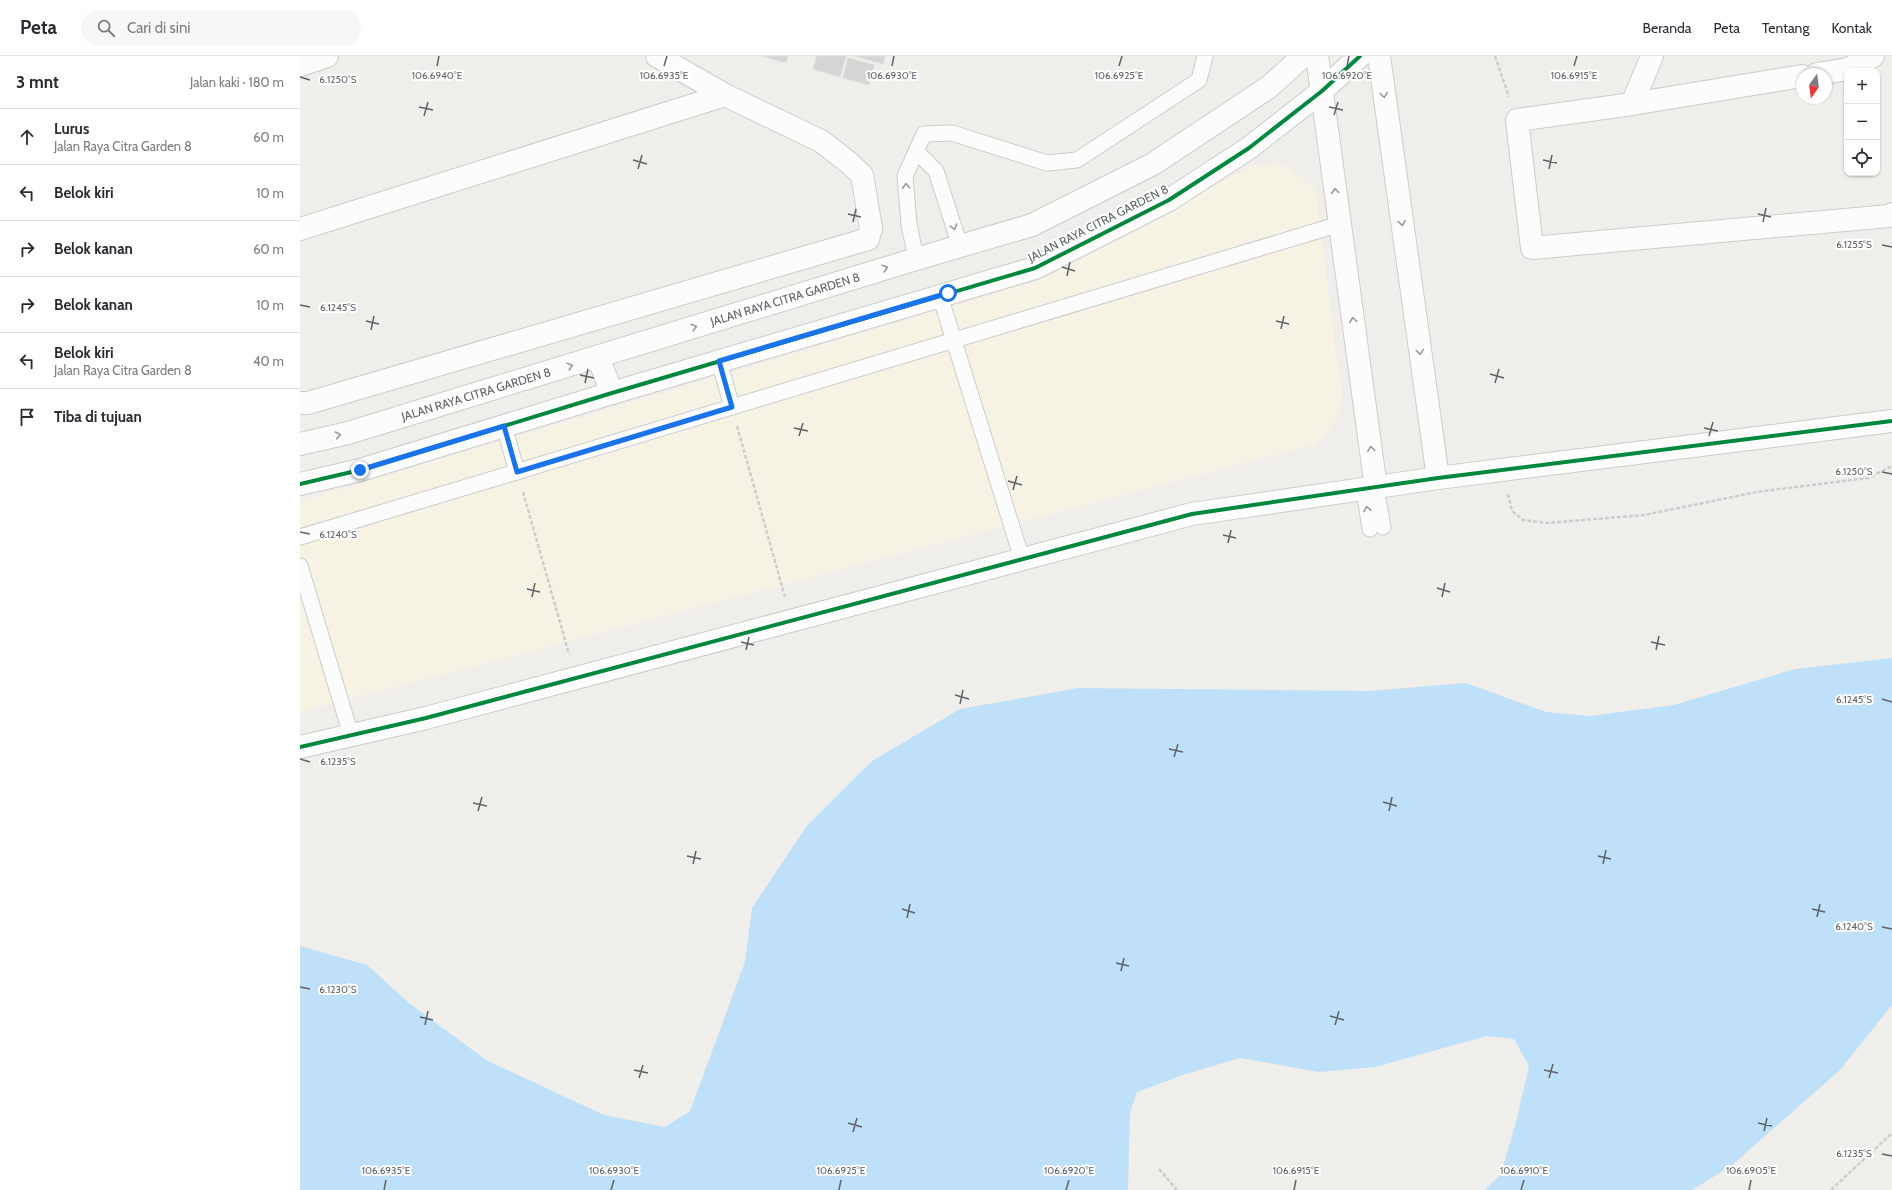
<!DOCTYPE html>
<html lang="id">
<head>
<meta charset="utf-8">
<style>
	:root { --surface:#fff; --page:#f7f7f7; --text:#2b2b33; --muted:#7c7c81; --line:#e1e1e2 }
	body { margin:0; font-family:Cabin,sans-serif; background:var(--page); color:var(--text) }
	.controls { position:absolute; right:12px; top:12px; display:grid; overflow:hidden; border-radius:8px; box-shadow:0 1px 3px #0004 }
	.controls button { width:36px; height:36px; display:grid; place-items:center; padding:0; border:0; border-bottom:1px solid var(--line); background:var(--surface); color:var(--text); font:20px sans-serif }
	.compass { position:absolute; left:1496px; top:12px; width:36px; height:36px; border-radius:50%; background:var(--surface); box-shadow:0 1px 3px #0004; rotate:194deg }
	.stop { position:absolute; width:12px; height:12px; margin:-9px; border:3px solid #1a73e8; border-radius:50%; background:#fff }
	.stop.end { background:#1a73e8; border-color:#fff; box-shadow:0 1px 4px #0008 }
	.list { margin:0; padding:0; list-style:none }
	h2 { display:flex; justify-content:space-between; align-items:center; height:52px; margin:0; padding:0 16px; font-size:17px }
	h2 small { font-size:13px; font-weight:400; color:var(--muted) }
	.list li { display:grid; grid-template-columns:26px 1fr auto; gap:12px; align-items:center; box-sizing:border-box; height:56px; padding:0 16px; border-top:1px solid var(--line) }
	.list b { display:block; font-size:15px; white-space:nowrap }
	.list p { margin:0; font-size:13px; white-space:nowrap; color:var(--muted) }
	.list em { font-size:13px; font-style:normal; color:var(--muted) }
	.icon { flex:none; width:22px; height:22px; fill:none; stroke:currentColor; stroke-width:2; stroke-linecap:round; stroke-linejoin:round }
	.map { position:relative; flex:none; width:1592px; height:1134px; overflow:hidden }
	header { display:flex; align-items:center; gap:24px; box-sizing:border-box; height:56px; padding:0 20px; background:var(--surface); border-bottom:1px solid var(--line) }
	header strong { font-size:19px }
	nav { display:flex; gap:22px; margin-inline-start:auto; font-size:14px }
	.search { width:280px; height:36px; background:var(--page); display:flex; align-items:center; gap:10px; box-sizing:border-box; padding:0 14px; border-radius:22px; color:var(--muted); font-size:15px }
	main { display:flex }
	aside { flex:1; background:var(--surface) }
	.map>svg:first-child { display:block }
	.commercial { fill:#f7f3e4 }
	.water { fill:#bfe0f9 }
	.building { fill:#d6d5d3; stroke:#deddd9 }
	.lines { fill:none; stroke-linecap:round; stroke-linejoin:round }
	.service-casing { stroke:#cbcccc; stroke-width:17 }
	.minor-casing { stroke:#cbcccc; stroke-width:24 }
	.tertiary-casing { stroke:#cbcccc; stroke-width:24 }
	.path { stroke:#cacfcc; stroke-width:2.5; stroke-dasharray:4 2; stroke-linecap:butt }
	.service { stroke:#fdfcfc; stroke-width:15 }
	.minor { stroke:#fdfcfc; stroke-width:22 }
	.tertiary { stroke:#fdfcfc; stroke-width:22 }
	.cycleway-casing { stroke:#fff; stroke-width:6 }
	.cycleway { stroke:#00873e; stroke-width:4 }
	.oneway { stroke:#96999c }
	.route { stroke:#1a73e8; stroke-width:5 }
	.ticks { fill:none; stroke:#5f6368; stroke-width:1.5 }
	.labels { text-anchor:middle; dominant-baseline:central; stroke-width:4; stroke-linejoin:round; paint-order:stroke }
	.street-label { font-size:12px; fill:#5f6368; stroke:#fff }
	.ticks-label { font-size:10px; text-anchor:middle; fill:#5f6368; stroke:#fff; stroke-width:4; stroke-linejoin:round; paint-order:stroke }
</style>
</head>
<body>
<header>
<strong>Peta</strong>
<div class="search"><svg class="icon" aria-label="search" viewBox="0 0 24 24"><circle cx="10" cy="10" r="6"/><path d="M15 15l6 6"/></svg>Cari di sini</div>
<nav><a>Beranda</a><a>Peta</a><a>Tentang</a><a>Kontak</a></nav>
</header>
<main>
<aside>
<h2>3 mnt<small>Jalan kaki · 180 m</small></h2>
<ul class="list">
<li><svg class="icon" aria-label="ahead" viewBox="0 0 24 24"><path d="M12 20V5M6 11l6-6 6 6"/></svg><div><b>Lurus</b><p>Jalan Raya Citra Garden 8</p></div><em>60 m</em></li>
<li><svg class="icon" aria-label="left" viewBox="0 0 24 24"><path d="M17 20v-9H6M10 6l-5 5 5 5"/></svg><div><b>Belok kiri</b></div><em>10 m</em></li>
<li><svg class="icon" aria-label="right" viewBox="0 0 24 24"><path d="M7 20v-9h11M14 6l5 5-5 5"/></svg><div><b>Belok kanan</b></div><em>60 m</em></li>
<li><svg class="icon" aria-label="right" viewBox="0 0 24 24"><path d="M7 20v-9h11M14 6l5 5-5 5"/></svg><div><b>Belok kanan</b></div><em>10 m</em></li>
<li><svg class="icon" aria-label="left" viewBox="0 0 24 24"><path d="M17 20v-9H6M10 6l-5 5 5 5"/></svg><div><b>Belok kiri</b><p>Jalan Raya Citra Garden 8</p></div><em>40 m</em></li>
<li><svg class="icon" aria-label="arrive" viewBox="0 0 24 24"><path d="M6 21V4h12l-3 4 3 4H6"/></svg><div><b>Tiba di tujuan</b></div></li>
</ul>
</aside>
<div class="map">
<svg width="1592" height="1134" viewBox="0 0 1592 1134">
	<rect width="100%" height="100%" fill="#efeeea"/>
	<!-- commercial -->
	<path class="commercial" d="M 984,109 L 1015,133 L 1042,342 L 1034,367 L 1016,388 L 0,656 L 0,445 L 740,224 L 951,110 Z"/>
	<!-- water -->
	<path class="water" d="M 1592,602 L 1592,949 L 1540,1014 L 1431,1110 L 1392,1134 L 1185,1134 L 1201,1118 L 1216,1066 L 1229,1010 L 1214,983 L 1187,980 L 1075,1011 L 1019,1016 L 940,1002 L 886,1018 L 837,1036 L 830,1056 L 828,1134 L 0,1134 L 0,890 L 67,909 L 109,947 L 186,1004 L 304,1059 L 365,1071 L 390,1055 L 445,906 L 452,852 L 506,771 L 572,705 L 660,653 L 779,632 L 1070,635 L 1166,627 L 1246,656 L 1290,660 L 1374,649 L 1495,613 Z"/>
	<!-- building -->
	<g class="building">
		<path d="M 462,0 L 488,0 L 486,7 Z"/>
		<path d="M 517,0 L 546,0 L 540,21 L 513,13 Z"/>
		<path d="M 555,0 L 585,0 L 583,8 Z"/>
		<path d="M 548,2 L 574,9 L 569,29 L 543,22 Z"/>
	</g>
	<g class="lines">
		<defs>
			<g id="service">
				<path d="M 616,95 L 636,115 L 660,190"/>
				<path d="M 616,203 L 609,168 L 605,120 L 624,78 L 652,77 L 747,107 L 777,104 L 899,24 L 905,0"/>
				<path d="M 640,240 L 722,503"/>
				<path d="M 419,305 L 432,351"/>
				<path d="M 204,370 L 217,416"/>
				<path d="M 1076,432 L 1083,471"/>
				<path d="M 1064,433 L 1070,473"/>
				<path d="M 0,481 L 1040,168"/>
				<path d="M 0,510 L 51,679"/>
			</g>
			<g id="minor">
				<path d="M 1017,0 L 1076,432"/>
				<path d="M 1079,0 L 1138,422"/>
				<path d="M 0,9 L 27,0"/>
				<path d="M 1517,18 L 1548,13 L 1573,0"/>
				<path d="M 1502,20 L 1332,48 L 1217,64 L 1232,192 L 1589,160 L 1592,158"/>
				<path d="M 1332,48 L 1352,0"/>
				<path d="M 0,173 L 425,39"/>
				<path d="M 0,347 L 8,347 L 568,183 L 571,172 L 562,119 L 548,106 L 521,85 L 425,39 L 357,0"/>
				<path d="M 0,691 L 126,662 L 892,458 L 1138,422 L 1592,365"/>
			</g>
			<g id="tertiary">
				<path d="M 298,301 L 312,337"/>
				<path d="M 0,388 L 48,377 L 616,203 L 732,169 L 853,108 L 969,31 L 1003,0"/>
				<path d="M 0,428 L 60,414 L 312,337 L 735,212 L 869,144 L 949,92 L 1022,35 L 1060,0"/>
			</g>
		</defs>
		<!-- service casing -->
		<use href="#service" class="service-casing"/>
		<!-- minor casing -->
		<use href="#minor" class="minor-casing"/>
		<!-- tertiary casing -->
		<use href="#tertiary" class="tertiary-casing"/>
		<!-- path -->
		<g class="path">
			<path d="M 1195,0 L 1209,41"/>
			<path d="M 437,370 L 485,541"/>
			<path d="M 223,436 L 269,598"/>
			<path d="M 1208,438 L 1212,455 L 1223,464 L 1247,467 L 1344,459 L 1457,436 L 1568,422 L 1592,410"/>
			<path d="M 859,1113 L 877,1134"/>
			<path d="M 1531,1134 L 1592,1077"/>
		</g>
		<!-- service -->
		<use href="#service" class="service"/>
		<!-- minor -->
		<use href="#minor" class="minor"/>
		<!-- tertiary -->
		<use href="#tertiary" class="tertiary"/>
		<defs>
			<g id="cycleway">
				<path d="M 0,428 L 60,414 L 312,337 L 735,212 L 869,144 L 949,92 L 1022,35 L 1060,0"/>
				<path d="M 0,691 L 126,662 L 892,458 L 1138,422 L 1592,365"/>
			</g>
		</defs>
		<!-- cycleway casing -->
		<use href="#cycleway" class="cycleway-casing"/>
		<!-- cycleway -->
		<use href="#cycleway" class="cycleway"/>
	</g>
	<!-- one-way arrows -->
	<defs><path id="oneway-chevron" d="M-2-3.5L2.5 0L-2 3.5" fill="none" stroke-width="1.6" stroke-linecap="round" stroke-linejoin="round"/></defs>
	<g class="oneway">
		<use href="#oneway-chevron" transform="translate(1084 39) rotate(82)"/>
		<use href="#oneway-chevron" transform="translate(606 130) rotate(-94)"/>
		<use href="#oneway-chevron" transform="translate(1035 135) rotate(-98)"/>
		<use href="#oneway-chevron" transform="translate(1102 167) rotate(82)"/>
		<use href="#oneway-chevron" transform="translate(654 171) rotate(73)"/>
		<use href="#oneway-chevron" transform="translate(585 212) rotate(-17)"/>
		<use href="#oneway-chevron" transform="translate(1053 264) rotate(-98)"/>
		<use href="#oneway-chevron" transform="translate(394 271) rotate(-17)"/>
		<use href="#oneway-chevron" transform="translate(1120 296) rotate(82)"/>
		<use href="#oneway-chevron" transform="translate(270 310) rotate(-17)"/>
		<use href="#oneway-chevron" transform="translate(38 379) rotate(-12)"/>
		<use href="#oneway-chevron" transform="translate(1071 393) rotate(-98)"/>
		<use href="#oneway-chevron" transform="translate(1067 453) rotate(-99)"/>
	</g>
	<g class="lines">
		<!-- route -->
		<path class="route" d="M 60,414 L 204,370 L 217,416 L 432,351 L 419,305 L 648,237"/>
	</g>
	<!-- ticks -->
	<path class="ticks" d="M 137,10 L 139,0M 364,10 L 367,0M 592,10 L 594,0M 819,10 L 822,0M 1047,10 L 1049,0M 1274,10 L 1277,0M 0,21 L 10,24M 119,51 L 133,54M 1029,51 L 1043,54M 1034,59 L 1038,46M 124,60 L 128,46M 333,104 L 347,108M 1243,104 L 1257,107M 338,113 L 342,99M 1249,113 L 1252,99M 548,158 L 561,161M 1458,158 L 1471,161M 553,166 L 556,153M 1463,166 L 1466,152M 1582,189 L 1592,191M 762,211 L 775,215M 767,220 L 770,206M 0,249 L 10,251M 66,265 L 79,268M 976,265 L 989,268M 981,273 L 984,260M 71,274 L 74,260M 1190,318 L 1204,322M 280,319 L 294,322M 285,327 L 288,313M 1195,327 L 1199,313M 494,372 L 508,375M 1404,372 L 1418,375M 499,380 L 503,367M 1409,380 L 1413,366M 1582,416 L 1592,418M 708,425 L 722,429M 713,434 L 717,420M 0,476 L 10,478M 923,479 L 936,482M 928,487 L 931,474M 1137,532 L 1150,536M 227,533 L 240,536M 232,541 L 235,527M 1142,541 L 1145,527M 441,586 L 454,589M 1351,586 L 1365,589M 446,594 L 449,581M 1356,594 L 1359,580M 655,639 L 669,643M 1582,643 L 1592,646M 660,648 L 663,634M 869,693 L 883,696M 874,701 L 878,688M 0,703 L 10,706M 1083,746 L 1097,750M 173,747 L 187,750M 178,755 L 182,741M 1089,755 L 1092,741M 387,800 L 401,803M 1298,800 L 1311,803M 393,808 L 396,795M 1303,808 L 1306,794M 602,853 L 615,857M 1512,853 L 1525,856M 1517,861 L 1520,848M 607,862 L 610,848M 1582,871 L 1592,873M 816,907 L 829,910M 821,915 L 824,902M 0,931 L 10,933M 1030,960 L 1044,964M 120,961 L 133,964M 125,969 L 128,955M 1035,969 L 1039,955M 334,1014 L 348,1017M 1244,1014 L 1258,1017M 339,1022 L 343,1009M 1249,1022 L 1253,1008M 548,1067 L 562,1071M 1458,1067 L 1472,1070M 1464,1075 L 1467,1062M 553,1076 L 557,1062M 1582,1098 L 1592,1100M 84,1134 L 86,1124M 311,1134 L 314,1124M 539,1134 L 541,1124M 766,1134 L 769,1124M 994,1134 L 996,1124M 1221,1134 L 1224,1124M 1449,1134 L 1451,1124"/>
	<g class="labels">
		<!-- street labels -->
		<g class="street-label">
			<text transform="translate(798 167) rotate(-27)">JALAN RAYA CITRA GARDEN 8</text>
			<text transform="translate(485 243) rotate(-17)">JALAN RAYA CITRA GARDEN 8</text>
			<text transform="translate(176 338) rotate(-17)">JALAN RAYA CITRA GARDEN 8</text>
		</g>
	</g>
	<g class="ticks-label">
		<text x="137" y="23">106.6940°E</text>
		<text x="364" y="23">106.6935°E</text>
		<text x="592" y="23">106.6930°E</text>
		<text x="819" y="23">106.6925°E</text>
		<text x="1047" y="23">106.6920°E</text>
		<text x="1274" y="23">106.6915°E</text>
		<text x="38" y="27">6.1250°S</text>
		<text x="1554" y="192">6.1255°S</text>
		<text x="38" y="255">6.1245°S</text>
		<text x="1554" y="419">6.1250°S</text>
		<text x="38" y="482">6.1240°S</text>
		<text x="1554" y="647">6.1245°S</text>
		<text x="38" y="709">6.1235°S</text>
		<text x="1554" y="874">6.1240°S</text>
		<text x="38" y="937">6.1230°S</text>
		<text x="1554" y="1101">6.1235°S</text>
		<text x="86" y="1118">106.6935°E</text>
		<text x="314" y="1118">106.6930°E</text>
		<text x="541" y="1118">106.6925°E</text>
		<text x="769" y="1118">106.6920°E</text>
		<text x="996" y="1118">106.6915°E</text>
		<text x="1224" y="1118">106.6910°E</text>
		<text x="1451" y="1118">106.6905°E</text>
	</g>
</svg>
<div class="controls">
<button>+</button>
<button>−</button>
<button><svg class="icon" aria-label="locate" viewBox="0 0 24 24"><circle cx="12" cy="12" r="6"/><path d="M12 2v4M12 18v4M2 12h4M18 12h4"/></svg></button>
</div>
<svg class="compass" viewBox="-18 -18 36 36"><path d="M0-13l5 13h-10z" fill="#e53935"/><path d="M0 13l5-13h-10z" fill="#7c7c81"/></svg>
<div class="stop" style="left:648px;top:237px"></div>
<div class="stop end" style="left:60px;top:414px"></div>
</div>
</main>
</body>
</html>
